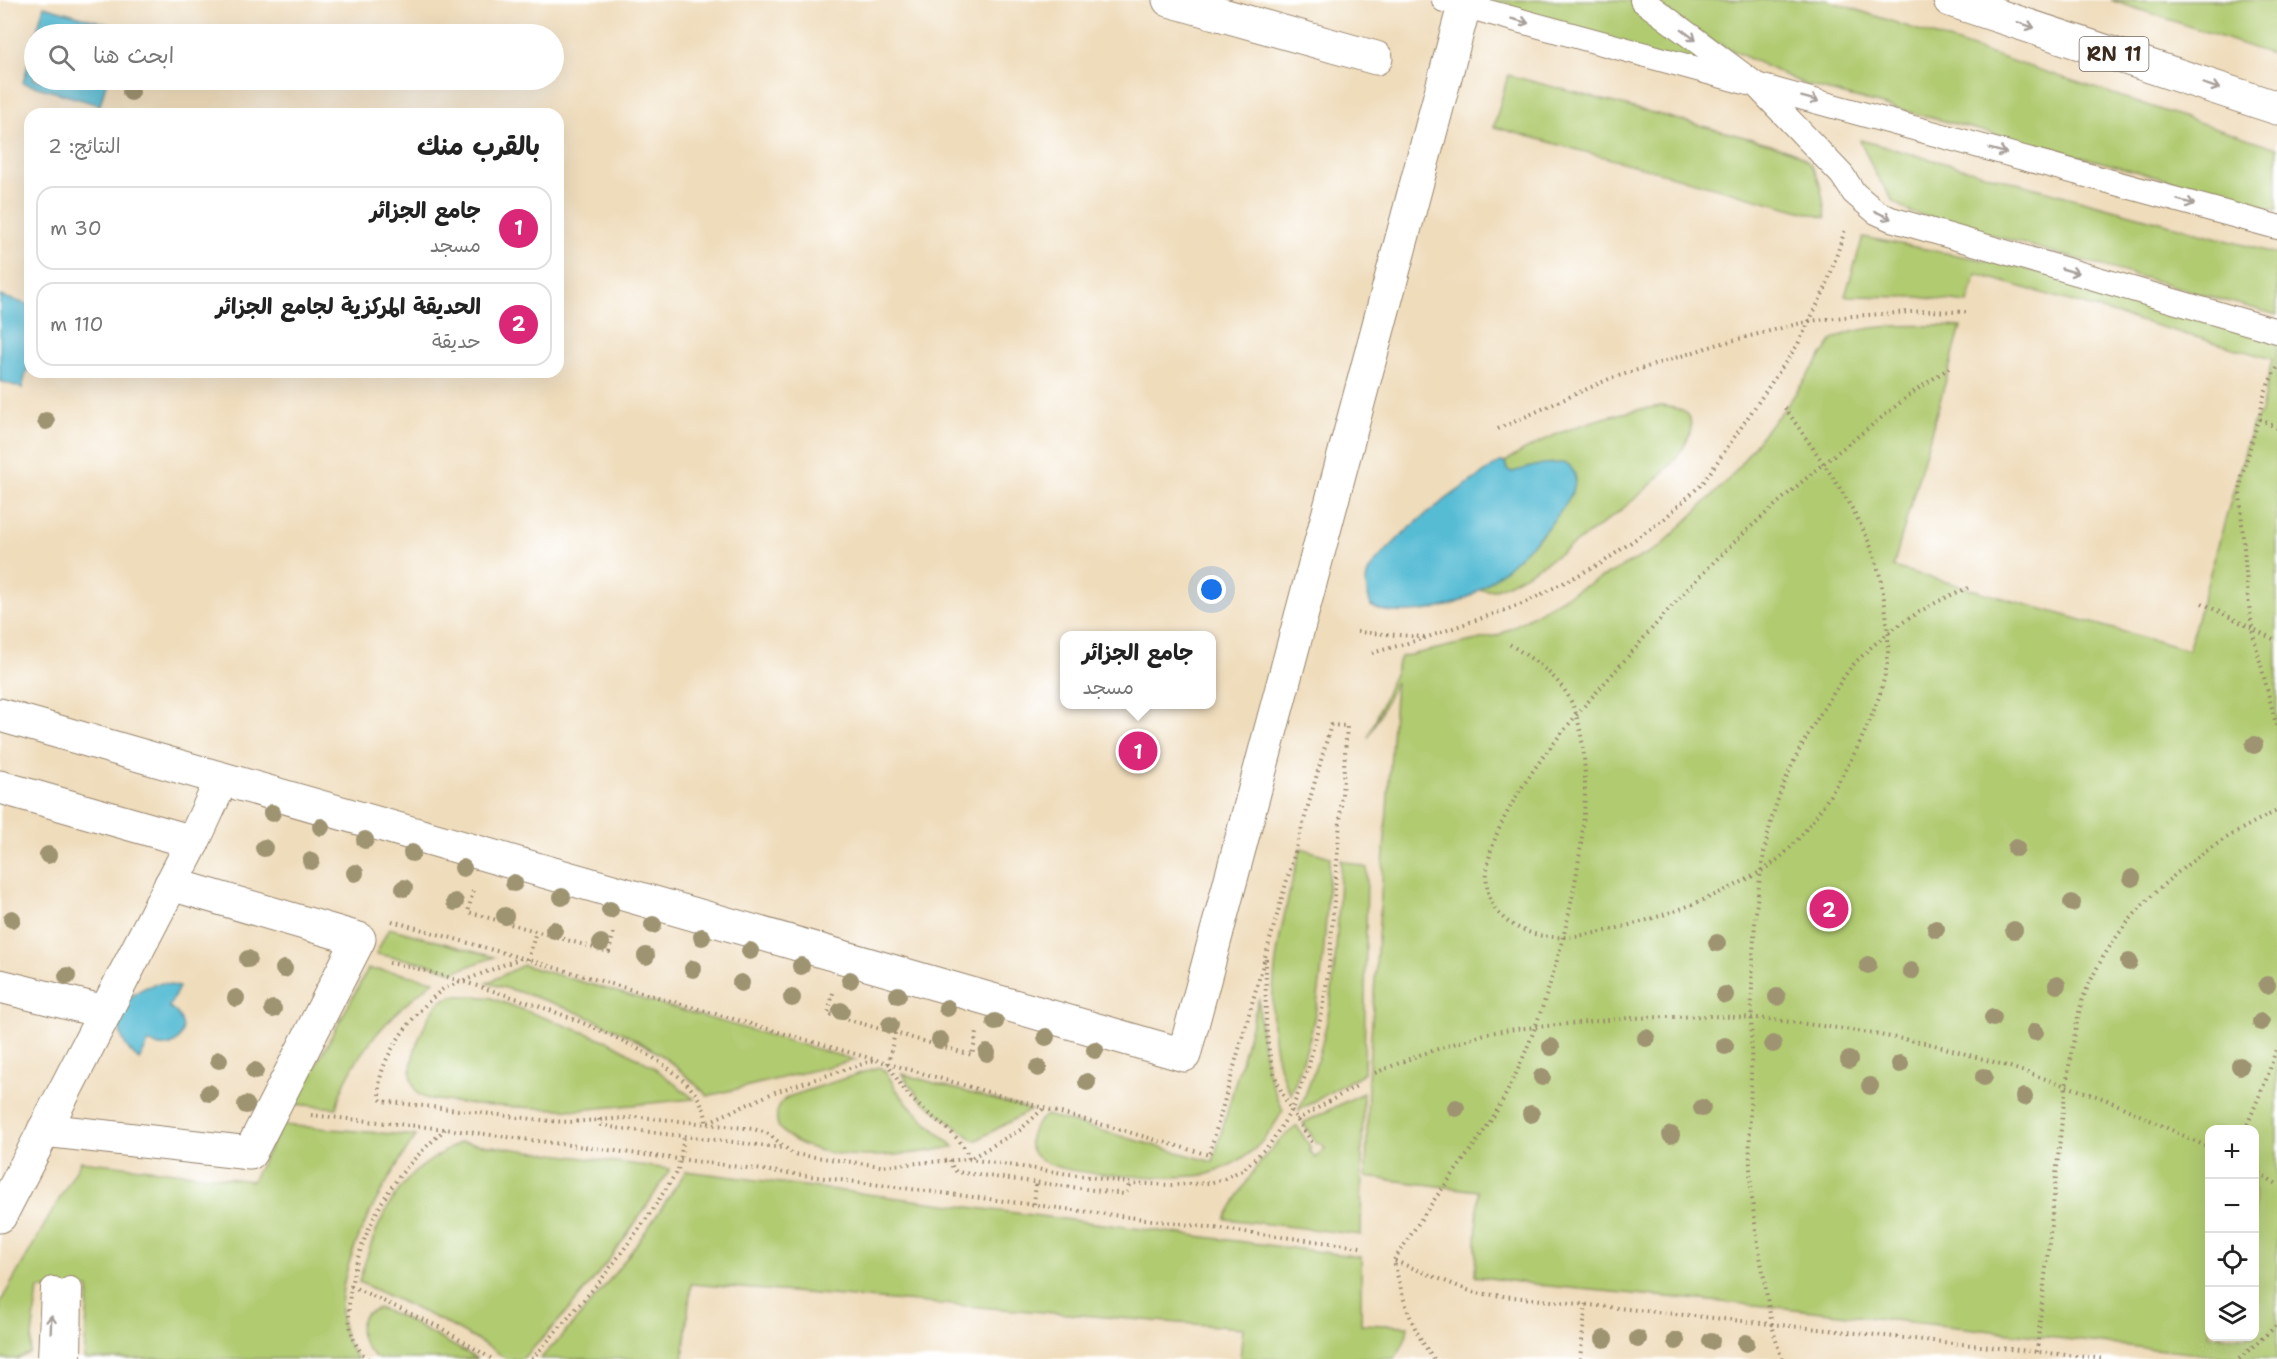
<!DOCTYPE html>
<html lang="ar">
<head>
<meta charset="utf-8">
<style>
	:root { --surface:#fff; --page:#f6f6f6; --text:#222; --muted:#767676; --line:#e0e0e0; --accent:#db2777 }
	body { margin:0; font-family:"Shantell Sans","Playpen Sans Arabic",sans-serif; background:var(--page); color:var(--text); direction:rtl }
	.controls { position:absolute; right:18px; bottom:18px; display:grid; overflow:hidden; border-radius:12px; box-shadow:0 6px 24px #0002 }
	.controls button { width:54px; height:54px; display:grid; place-items:center; padding:0; border:0; border-bottom:2px solid var(--line); background:var(--surface); color:var(--text); font:30px sans-serif }
	.you { position:absolute; left:1212px; top:590px; width:21px; height:21px; margin:-15px; border:4px solid #fff; border-radius:50%; background:#1a73e8; box-shadow:0 0 0 9px #1a73e833 }
	.badge { display:grid; place-items:center; width:39px; height:39px; border-radius:50%; background:var(--accent); color:#fff; font-size:20px; font-weight:700 }
	.pin { position:absolute; translate:-50% -50%; border:3px solid #fff; box-shadow:0 2px 6px #0006 }
	.popup { position:absolute; left:1060px; top:631px; width:156px; height:78px; box-sizing:border-box; display:grid; place-content:center; border-radius:12px; background:var(--surface); filter:drop-shadow(0 2px 4px #0005); font-size:20px; white-space:nowrap; color:var(--muted) }
	.popup b { font-size:22px; color:var(--text) }
	.popup::after { content:''; position:absolute; left:50%; top:100%; margin-left:-12px; border:12px solid transparent; border-top-color:var(--surface) }
	.list { margin:0; padding:0; list-style:none }
	h2 { display:flex; justify-content:space-between; align-items:center; height:78px; margin:0; padding:0 24px; font-size:26px }
	h2 small { font-size:20px; font-weight:400; color:var(--muted) }
	.list li { display:grid; grid-template-columns:39px 1fr auto; gap:18px; align-items:center; box-sizing:border-box; height:84px; margin:0 12px 12px; padding:0 12px; border:2px solid var(--line); border-radius:18px }
	.list b { display:block; font-size:22px; white-space:nowrap }
	.list p { margin:0; font-size:20px; white-space:nowrap; color:var(--muted) }
	.list em { font-size:20px; font-style:normal; color:var(--muted) }
	.icon { flex:none; width:33px; height:33px; fill:none; stroke:currentColor; stroke-width:2; stroke-linecap:round; stroke-linejoin:round }
	.map { position:relative; flex:none; width:2277px; height:1359px; overflow:hidden; direction:ltr }
	.search { position:absolute; background:var(--surface); box-shadow:0 6px 24px #0002; left:24px; top:24px; width:540px; height:66px; display:flex; align-items:center; gap:15px; box-sizing:border-box; padding:0 21px; border-radius:33px; color:var(--muted); font-size:22px }
	.panel { position:absolute; background:var(--surface); box-shadow:0 6px 24px #0002; left:24px; top:108px; width:540px; height:270px; border-radius:18px; direction:rtl }
	.map>svg:first-child { display:block }
	.green { fill:#b1cb71; stroke:#767a48; stroke-width:1.5; fill-rule:evenodd }
	.water { fill:#56bcd4; stroke:#487379; stroke-width:1.5 }
	.lines { fill:none; stroke-linecap:round; stroke-linejoin:round }
	.lane-casing { stroke:#95836c; stroke-width:26 }
	.street-casing { stroke:#95836c; stroke-width:35 }
	.highway-casing { stroke:#95836c; stroke-width:35 }
	.path { stroke:#95836c; stroke-width:4; stroke-dasharray:1.5 4.5; stroke-linecap:butt }
	.lane { stroke:#fff; stroke-width:24 }
	.street { stroke:#fff; stroke-width:33 }
	.highway { stroke:#fff; stroke-width:33 }
	.tree { fill:#9f9472 }
	.oneway { stroke:#a79f9a }
	.labels { text-anchor:middle; dominant-baseline:central; stroke-width:4.5; stroke-linejoin:round; paint-order:stroke }
	.shield { fill:#fff; stroke:#766a62; stroke-width:1.5 }
	.shield-label { font-size:20px; font-weight:bold; fill:#3b2a1e }
</style>
</head>
<body>
<div class="map">
<svg width="2277" height="1359" viewBox="0 0 2277 1359">
	<rect width="100%" height="100%" fill="#fff"/>
	<filter id="ink" filterUnits="userSpaceOnUse"><feTurbulence type="fractalNoise" baseFrequency=".0167" numOctaves="2"/><feDisplacementMap in="SourceGraphic" scale="12" xChannelSelector="R" yChannelSelector="G"/><feConvolveMatrix kernelMatrix="1 2 1 2 8 2 1 2 1" color-interpolation-filters="sRGB"/></filter>
	<filter id="wash" filterUnits="userSpaceOnUse"><feTurbulence type="fractalNoise" baseFrequency=".008" numOctaves="4" result="noise"/><feDisplacementMap in="SourceGraphic" scale="24" xChannelSelector="R" yChannelSelector="G"/><feGaussianBlur stdDeviation="1.35" result="paint"/><feColorMatrix in="noise" values="0 0 0 0 0 0 0 0 0 0 0 0 0 0 0 0 0 1.4 0 .05"/><feComposite in="paint" operator="in"/></filter>
	<g filter="url(#wash)">
		<rect width="100%" height="100%" fill="#efdcbb"/>
		<!-- green -->
		<g class="green">
			<path d="M 1444,0 L 1827,0 L 2277,148 L 2277,210 L 2109,164 L 1806,85 L 1678,25 L 1755,84 Z"/>
			<path d="M 2111,0 L 2277,0 L 2277,56 Z"/>
			<path d="M 1508,75 L 1771,144 C 1779,148 1790,150 1798,154 C 1821,167 1822,195 1826,218 L 1494,127 Z"/>
			<path d="M 1860,140 L 2277,254 L 2277,315 L 1910,212 L 1894,202 L 1876,175 Z"/>
			<path d="M 1863,237 L 2019,267 L 2277,339 L 2277,1359 L 2226,1357 L 1776,1307 L 1548,1286 L 1475,1276 L 1478,1191 L 1366,1177 L 1368,1079 L 1396,682 L 1368,738 L 1401,657 L 1499,635 L 1568,595 L 1660,547 L 1730,478 L 1766,430 L 1788,404 L 1832,341 C 1857,322 1929,325 1961,327 L 1893,567 L 2188,650 L 2253,423 L 2261,412 L 2272,359 L 1976,274 L 1968,303 L 1918,297 L 1845,296 ZM 2210,1130 L 2254,1130 L 2254,1336 L 2210,1336 Z"/>
			<path d="M 1661,406 C 1669,407 1681,408 1687,415 C 1720,457 1529,578 1496,589 C 1491,591 1484,590 1478,590 L 1541,536 L 1574,488 L 1575,474 L 1553,463 L 1512,472 L 1507,470 L 1505,462 C 1552,431 1606,414 1661,406 Z"/>
			<path d="M 1301,848 L 1330,857 C 1326,909 1325,963 1315,1014 C 1310,1041 1301,1068 1291,1094 C 1253,1029 1282,917 1301,848 Z"/>
			<path d="M 1341,860 L 1367,868 L 1364,1073 L 1299,1110 C 1304,1097 1310,1084 1314,1071 C 1337,1004 1337,930 1341,860 Z"/>
			<path d="M 389,928 L 494,957 L 453,972 L 425,963 L 376,954 Z"/>
			<path d="M 523,965 L 855,1060 L 708,1096 C 691,1080 674,1063 655,1051 C 607,1021 542,997 487,983 Z"/>
			<path d="M 368,969 L 395,972 L 434,981 C 392,1013 349,1055 336,1108 L 295,1104 Z"/>
			<path d="M 453,996 L 476,996 L 491,998 L 610,1042 L 652,1066 L 694,1099 L 579,1110 L 477,1105 L 428,1099 L 419,1095 C 414,1089 411,1081 411,1073 C 410,1056 427,1014 440,1002 C 443,999 449,998 453,996 Z"/>
			<path d="M 1259,998 C 1260,1037 1264,1074 1283,1110 C 1270,1134 1256,1153 1230,1165 C 1222,1169 1213,1173 1204,1175 C 1173,1179 1059,1178 1037,1157 C 1022,1143 1032,1126 1046,1115 L 1213,1162 Z"/>
			<path d="M 879,1067 C 888,1071 891,1082 896,1089 C 912,1111 934,1129 954,1147 C 906,1156 815,1168 779,1128 C 774,1116 777,1104 788,1097 Z"/>
			<path d="M 902,1074 L 1031,1110 L 975,1141 L 921,1100 Z"/>
			<path d="M 1363,1093 L 1361,1235 L 1225,1219 C 1243,1186 1265,1148 1297,1126 L 1311,1148 L 1309,1150 L 1315,1158 L 1325,1149 L 1320,1142 L 1317,1144 L 1303,1123 Z"/>
			<path d="M 282,1125 L 416,1136 C 382,1186 308,1302 358,1359 L 84,1359 L 89,1288 L 38,1289 L 30,1353 L 17,1359 L 0,1359 L 0,1303 L 81,1161 L 252,1181 Z"/>
			<path d="M 460,1142 L 670,1169 C 628,1238 580,1303 522,1359 L 506,1359 L 491,1348 L 442,1321 L 359,1282 C 370,1244 384,1202 413,1174 C 427,1161 444,1152 460,1142 Z"/>
			<path d="M 686,1171 L 1361,1257 L 1361,1324 L 1408,1326 C 1407,1339 1402,1349 1394,1359 L 1240,1359 L 1243,1328 L 691,1284 L 683,1359 L 540,1359 C 597,1302 643,1238 686,1171 Z"/>
			<path d="M 378,1308 L 397,1315 L 478,1359 L 378,1359 C 363,1347 354,1331 365,1314 Z"/>
		</g>
		<!-- water -->
		<g class="water">
			<path d="M 44,6 L 121,28 L 119,34 L 36,34 Z"/>
			<path d="M 34,42 L 34,80 L 107,80 L 100,105 L 23,83 Z"/>
			<path d="M 0,296 L 30,305 L 30,359 L 22,388 L 0,381 Z"/>
			<path d="M 1500,462 L 1505,462 L 1507,470 L 1512,472 L 1543,464 L 1562,463 L 1569,465 C 1575,472 1576,478 1574,487 C 1566,517 1490,588 1461,601 C 1438,611 1393,618 1371,606 C 1368,596 1363,581 1369,571 C 1373,563 1381,556 1387,550 C 1420,515 1460,489 1500,462 Z"/>
			<path d="M 163,983 L 179,987 L 169,1007 C 197,1024 177,1058 149,1042 L 139,1060 C 104,1032 119,988 163,983 Z"/>
		</g>
	</g>
	<g filter="url(#ink)">
		<g class="lines">
			<defs>
				<g id="lane">
					<path d="M 1444,0 L 2277,227"/>
					<path d="M 1642,0 L 1755,84 L 1842,175 L 1854,193 L 1876,212 L 1891,219 L 2277,331"/>
					<path d="M 50,1359 L 53,1289"/>
					<path d="M 69,1359 L 70,1289"/>
				</g>
				<g id="street">
					<path d="M 1169,0 L 1376,58"/>
					<path d="M 0,715 L 1184,1055 L 1464,6"/>
					<path d="M 0,787 L 193,842"/>
					<path d="M 0,986 L 105,1012"/>
					<path d="M 44,1130 L 250,1153 L 359,939 L 171,884"/>
					<path d="M 0,1216 L 193,842 L 222,779"/>
				</g>
				<path id="highway" d="M 1950,0 L 2277,108"/>
			</defs>
			<!-- lane casing -->
			<use href="#lane" class="lane-casing"/>
			<!-- street casing -->
			<use href="#street" class="street-casing"/>
			<!-- highway casing -->
			<use href="#highway" class="highway-casing"/>
			<!-- path -->
			<g class="path">
				<path d="M 2277,368 C 2268,382 2260,402 2260,419 L 2257,424 L 2242,476 L 2240,492 L 2242,524 L 2248,598 L 2253,634 L 2277,728"/>
				<path d="M 1785,408 C 1818,457 1868,519 1880,577 C 1885,601 1889,629 1888,653 C 1886,710 1825,815 1784,854 C 1743,893 1608,940 1552,937 C 1529,936 1498,922 1490,899 C 1466,833 1576,715 1617,669 C 1646,636 1674,602 1705,571 C 1741,534 1780,501 1818,468 L 1828,460 L 1915,391 L 1949,368"/>
				<path d="M 2260,419 L 2277,428"/>
				<path d="M 1498,429 L 1609,379 L 1719,344 L 1809,321 L 1853,316 L 1925,311 L 1966,312"/>
				<path d="M 2202,603 L 2277,641"/>
				<path d="M 1357,632 L 1425,637"/>
				<path d="M 1372,653 L 1422,639 L 1522,604 L 1602,563 L 1665,518 L 1703,483 L 1798,344 L 1826,287 L 1845,230"/>
				<path d="M 473,891 L 468,912 L 609,952 L 614,930"/>
				<path d="M 392,921 C 665,999 937,1078 1209,1155 L 1331,725 L 1347,726 L 1329,969 L 1321,1016 L 1308,1069 L 1291,1111 L 1270,1144 L 1244,1169 L 1224,1179 L 1209,1183 L 1170,1185 L 1129,1183 L 969,1159 L 881,1166 L 793,1154 L 769,1134 L 754,1129 L 641,1117 L 570,1122 L 550,1121 L 382,1101 L 380,1099 C 372,1063 416,1010 443,989 L 521,958"/>
				<path d="M 1266,959 C 1266,998 1263,1039 1275,1076 C 1284,1101 1299,1123 1314,1145"/>
				<path d="M 528,960 L 536,931"/>
				<path d="M 389,963 L 408,966 C 471,984 706,1045 706,1123 L 775,1092 L 875,1060"/>
				<path d="M 833,993 L 828,1014 L 972,1055 L 977,1033"/>
				<path d="M 895,1033 L 888,1064 C 895,1076 902,1088 912,1099 C 928,1116 964,1136 969,1159 L 1020,1130 L 1044,1108"/>
				<path d="M 1375,1073 L 1419,1055 L 1488,1033 L 1516,1029 L 1628,1018 L 1712,1016 L 1759,1018 L 1845,1029 L 1931,1044 L 2004,1065 L 2105,1099 L 2210,1148"/>
				<path d="M 311,1115 L 445,1129 L 1361,1247"/>
				<path d="M 599,1119 L 601,1125 L 616,1128 L 783,1148"/>
				<path d="M 1297,1120 L 1358,1085"/>
				<path d="M 2245,1130 L 2268,1075 L 2277,1046"/>
				<path d="M 950,1160 L 953,1169 L 957,1172 L 1124,1194 L 1128,1191 L 1129,1183"/>
				<path d="M 2254,1170 L 2277,1184"/>
				<path d="M 1034,1204 L 1036,1182"/>
				<path d="M 1395,1261 L 1475,1293 L 2105,1359"/>
				<path d="M 351,1286 L 439,1327 L 492,1359"/>
				<path d="M 2037,1352 C 2042,1293 2051,1234 2056,1175 C 2061,1133 2064,1091 2072,1049 C 2076,1029 2078,1009 2086,991 C 2121,908 2197,848 2277,811"/>
				<path d="M 368,1359 C 326,1325 363,1231 387,1194 C 403,1168 424,1149 445,1129"/>
				<path d="M 532,1359 L 601,1280 L 647,1218 L 678,1170 L 684,1137"/>
				<path d="M 1434,1359 C 1412,1331 1401,1295 1394,1260 C 1411,1235 1427,1209 1445,1185 C 1467,1155 1489,1127 1506,1094 C 1553,1005 1608,808 1575,711 C 1564,678 1534,660 1506,642"/>
				<path d="M 1580,1359 L 1586,1304"/>
				<path d="M 1782,1359 C 1773,1335 1769,1310 1765,1284 C 1760,1256 1755,1228 1752,1199 C 1748,1159 1750,1118 1751,1077 C 1752,997 1750,913 1768,834 C 1779,783 1806,734 1835,691 C 1840,683 1846,673 1853,665 C 1885,631 1925,605 1968,588"/>
				<path d="M 2239,1359 L 2277,1325"/>
			</g>
			<!-- lane -->
			<use href="#lane" class="lane"/>
			<!-- street -->
			<use href="#street" class="street"/>
			<!-- highway -->
			<use href="#highway" class="highway"/>
		</g>
		<!-- trees -->
		<g class="tree">
			<circle cx="131" cy="92" r="9"/>
			<circle cx="46" cy="421" r="9"/>
			<circle cx="2254" cy="745" r="9"/>
			<circle cx="272" cy="813" r="9"/>
			<circle cx="321" cy="827" r="9"/>
			<circle cx="365" cy="840" r="9"/>
			<circle cx="264" cy="848" r="9"/>
			<circle cx="2016" cy="848" r="9"/>
			<circle cx="412" cy="853" r="9"/>
			<circle cx="48" cy="855" r="9"/>
			<circle cx="311" cy="861" r="9"/>
			<circle cx="463" cy="868" r="9"/>
			<circle cx="355" cy="873" r="9"/>
			<circle cx="2132" cy="878" r="9"/>
			<circle cx="514" cy="883" r="9"/>
			<circle cx="404" cy="888" r="9"/>
			<circle cx="562" cy="897" r="9"/>
			<circle cx="455" cy="902" r="9"/>
			<circle cx="2072" cy="903" r="9"/>
			<circle cx="610" cy="910" r="9"/>
			<circle cx="505" cy="916" r="9"/>
			<circle cx="12" cy="919" r="9"/>
			<circle cx="653" cy="925" r="9"/>
			<circle cx="1936" cy="929" r="9"/>
			<circle cx="554" cy="930" r="9"/>
			<circle cx="2014" cy="930" r="9"/>
			<circle cx="702" cy="937" r="9"/>
			<circle cx="601" cy="943" r="9"/>
			<circle cx="1717" cy="943" r="9"/>
			<circle cx="750" cy="951" r="9"/>
			<circle cx="646" cy="956" r="9"/>
			<circle cx="248" cy="959" r="9"/>
			<circle cx="2129" cy="962" r="9"/>
			<circle cx="1868" cy="965" r="9"/>
			<circle cx="801" cy="966" r="9"/>
			<circle cx="284" cy="969" r="9"/>
			<circle cx="693" cy="969" r="9"/>
			<circle cx="1911" cy="971" r="9"/>
			<circle cx="67" cy="976" r="9"/>
			<circle cx="850" cy="980" r="9"/>
			<circle cx="741" cy="983" r="9"/>
			<circle cx="2057" cy="985" r="9"/>
			<circle cx="2267" cy="985" r="9"/>
			<circle cx="898" cy="995" r="9"/>
			<circle cx="1725" cy="995" r="9"/>
			<circle cx="1777" cy="997" r="9"/>
			<circle cx="236" cy="998" r="9"/>
			<circle cx="792" cy="998" r="9"/>
			<circle cx="947" cy="1008" r="9"/>
			<circle cx="273" cy="1009" r="9"/>
			<circle cx="841" cy="1011" r="9"/>
			<circle cx="1993" cy="1018" r="9"/>
			<circle cx="995" cy="1022" r="9"/>
			<circle cx="2261" cy="1022" r="9"/>
			<circle cx="890" cy="1025" r="9"/>
			<circle cx="2035" cy="1032" r="9"/>
			<circle cx="1046" cy="1037" r="9"/>
			<circle cx="1646" cy="1038" r="9"/>
			<circle cx="940" cy="1040" r="9"/>
			<circle cx="1773" cy="1044" r="9"/>
			<circle cx="1725" cy="1046" r="9"/>
			<circle cx="1551" cy="1047" r="9"/>
			<circle cx="1095" cy="1050" r="9"/>
			<circle cx="987" cy="1053" r="9"/>
			<circle cx="219" cy="1060" r="9"/>
			<circle cx="1849" cy="1060" r="9"/>
			<circle cx="1900" cy="1064" r="9"/>
			<circle cx="2240" cy="1066" r="9"/>
			<circle cx="1038" cy="1068" r="9"/>
			<circle cx="255" cy="1071" r="9"/>
			<circle cx="1542" cy="1077" r="9"/>
			<circle cx="1984" cy="1077" r="9"/>
			<circle cx="1087" cy="1082" r="9"/>
			<circle cx="1870" cy="1086" r="9"/>
			<circle cx="209" cy="1093" r="9"/>
			<circle cx="2024" cy="1097" r="9"/>
			<circle cx="246" cy="1105" r="9"/>
			<circle cx="1456" cy="1108" r="9"/>
			<circle cx="1702" cy="1108" r="9"/>
			<circle cx="1531" cy="1114" r="9"/>
			<circle cx="1671" cy="1135" r="9"/>
			<circle cx="1604" cy="1339" r="9"/>
			<circle cx="1638" cy="1339" r="9"/>
			<circle cx="1676" cy="1341" r="9"/>
			<circle cx="1711" cy="1341" r="9"/>
			<circle cx="1746" cy="1343" r="9"/>
		</g>
		<!-- one-way arrows -->
		<defs><path id="oneway-shaft" d="M-6 0H5M1.5-3L5.5 0L1.5 3" fill="none" stroke-width="1.6" stroke-linecap="round" stroke-linejoin="round" transform="scale(1.5)"/></defs>
		<g class="oneway">
			<use href="#oneway-shaft" transform="translate(1520 21) rotate(15)"/>
			<use href="#oneway-shaft" transform="translate(2026 25) rotate(18)"/>
			<use href="#oneway-shaft" transform="translate(1689 35) rotate(37)"/>
			<use href="#oneway-shaft" transform="translate(2211 86) rotate(18)"/>
			<use href="#oneway-shaft" transform="translate(1810 99) rotate(15)"/>
			<use href="#oneway-shaft" transform="translate(1998 151) rotate(15)"/>
			<use href="#oneway-shaft" transform="translate(2186 202) rotate(15)"/>
			<use href="#oneway-shaft" transform="translate(1883 215) rotate(26)"/>
			<use href="#oneway-shaft" transform="translate(2070 271) rotate(16)"/>
			<use href="#oneway-shaft" transform="translate(51 1324) rotate(-88)"/>
		</g>
	</g>
	<g class="labels">
		<!-- shield labels -->
		<rect class="shield" x="2079.5" y="37" width="69" height="34" rx="4.5"/>
		<g class="shield-label">
			<text x="2114" y="54">RN 11</text>
		</g>
	</g>
</svg>
<div class="controls">
<button>+</button>
<button>−</button>
<button><svg class="icon" aria-label="locate" viewBox="0 0 24 24"><circle cx="12" cy="12" r="6"/><path d="M12 2v4M12 18v4M2 12h4M18 12h4"/></svg></button>
<button><svg class="icon" aria-label="layers" viewBox="0 0 24 24"><path d="M12 4l9 5-9 5-9-5zM3 14l9 5 9-5"/></svg></button>
</div>
<div class="you"></div>
<div class="pin badge" style="left:1138px;top:751px">1</div>
<div class="popup"><b>جامع الجزائر</b>مسجد</div>
<div class="pin badge" style="left:1829px;top:909px">2</div>
<div class="search"><svg class="icon" aria-label="search" viewBox="0 0 24 24"><circle cx="10" cy="10" r="6"/><path d="M15 15l6 6"/></svg>ابحث هنا</div>
<section class="panel">
<h2>بالقرب منك<small>النتائج: 2</small></h2>
<ul class="list">
<li><span class="badge">1</span><div><b>جامع الجزائر</b><p>مسجد</p></div><em>30 m</em></li>
<li><span class="badge">2</span><div><b>الحديقة المركزية لجامع الجزائر</b><p>حديقة</p></div><em>110 m</em></li>
</ul>
</section>
</div>
</body>
</html>
